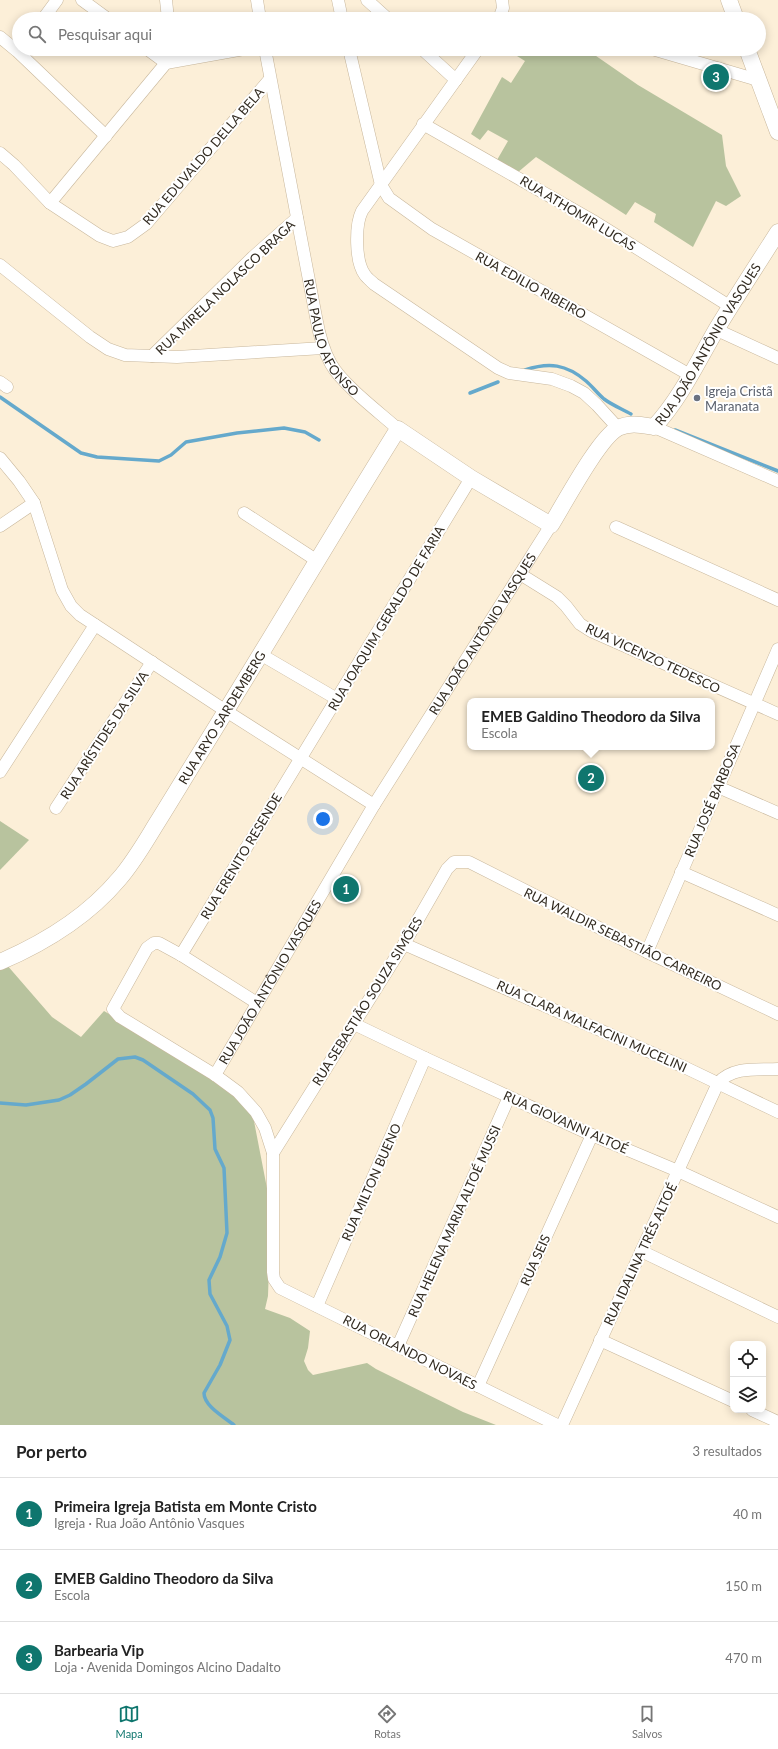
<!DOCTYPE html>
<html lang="pt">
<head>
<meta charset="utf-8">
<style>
	:root { --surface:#fff; --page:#f2f2f2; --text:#222; --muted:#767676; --line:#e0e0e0; --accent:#0f766e }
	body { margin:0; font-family:Lato,sans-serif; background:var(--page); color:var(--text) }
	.controls { position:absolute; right:12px; bottom:12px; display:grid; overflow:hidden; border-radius:8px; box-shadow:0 2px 10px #0003 }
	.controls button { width:36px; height:36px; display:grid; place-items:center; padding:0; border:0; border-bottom:1px solid var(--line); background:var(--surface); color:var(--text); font:20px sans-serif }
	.you { position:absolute; left:323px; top:819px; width:14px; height:14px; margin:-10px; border:3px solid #fff; border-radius:50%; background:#1a73e8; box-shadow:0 0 0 6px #1a73e833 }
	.badge { display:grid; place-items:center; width:26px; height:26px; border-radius:50%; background:var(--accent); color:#fff; font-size:13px; font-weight:700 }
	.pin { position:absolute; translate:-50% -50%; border:2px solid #fff; box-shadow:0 1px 4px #0006 }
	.popup { position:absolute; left:467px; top:698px; width:248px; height:52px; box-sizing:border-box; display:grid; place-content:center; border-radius:8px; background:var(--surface); filter:drop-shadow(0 1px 3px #0005); font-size:13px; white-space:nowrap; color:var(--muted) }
	.popup b { font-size:15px; color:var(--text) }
	.popup::after { content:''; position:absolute; left:50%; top:100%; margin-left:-8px; border:8px solid transparent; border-top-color:var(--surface) }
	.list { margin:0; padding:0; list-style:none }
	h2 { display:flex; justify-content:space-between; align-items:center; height:52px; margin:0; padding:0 16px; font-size:17px }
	h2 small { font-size:13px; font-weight:400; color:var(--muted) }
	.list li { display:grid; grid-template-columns:26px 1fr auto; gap:12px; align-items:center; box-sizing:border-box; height:72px; padding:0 16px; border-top:1px solid var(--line) }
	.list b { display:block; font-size:15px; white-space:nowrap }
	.list p { margin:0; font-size:13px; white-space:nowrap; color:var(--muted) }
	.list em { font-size:13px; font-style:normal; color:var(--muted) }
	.icon { flex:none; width:22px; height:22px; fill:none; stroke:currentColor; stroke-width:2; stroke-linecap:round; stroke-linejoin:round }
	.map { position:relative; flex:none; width:778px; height:1425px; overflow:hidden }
	.search { position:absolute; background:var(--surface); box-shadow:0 2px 10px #0003; left:12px; right:12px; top:12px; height:44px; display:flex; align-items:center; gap:10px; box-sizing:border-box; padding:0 14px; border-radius:22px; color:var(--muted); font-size:15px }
	.sheet { height:268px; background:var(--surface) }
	nav { display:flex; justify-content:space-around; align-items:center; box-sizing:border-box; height:56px; border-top:1px solid var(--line); background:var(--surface); font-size:11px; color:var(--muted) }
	nav a { display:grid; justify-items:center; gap:2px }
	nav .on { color:var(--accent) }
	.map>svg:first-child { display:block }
	.green { fill:#b8c39e }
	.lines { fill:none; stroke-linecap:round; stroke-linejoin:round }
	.stream { stroke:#65a9cc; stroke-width:3.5 }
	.minor-casing { stroke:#c8b79c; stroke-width:13 }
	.tertiary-casing { stroke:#c8b79c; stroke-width:17 }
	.minor { stroke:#fff; stroke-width:12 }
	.tertiary { stroke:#fff; stroke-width:16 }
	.worship-dot { fill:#6b7280; stroke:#fff; stroke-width:1.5 }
	.labels { text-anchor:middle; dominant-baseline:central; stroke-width:4; stroke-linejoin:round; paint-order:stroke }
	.street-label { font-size:13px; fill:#322b21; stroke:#fff }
	.worship-label { font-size:13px; fill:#5b616d; stroke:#fff; text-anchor:start }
</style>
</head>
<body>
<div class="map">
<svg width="778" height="1425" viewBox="0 0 778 1425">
	<rect width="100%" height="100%" fill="#fcefd8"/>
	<!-- green -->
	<g class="green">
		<path d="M 521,49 L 586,49 L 638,85 L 722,135 L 726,166 L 741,196 L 726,206 L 716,201 L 693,247 L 654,222 L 656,214 L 635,202 L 626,215 L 536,157 L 517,173 L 497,160 L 508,141 L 488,130 L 480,140 L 471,134 L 502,77 L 511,83 L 525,61 L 517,56 Z"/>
		<path d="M 0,821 L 29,840 L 0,870 Z"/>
		<path d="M 0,957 L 52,1017 L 81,1037 L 104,1011 L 203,1070 L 226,1086 L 253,1116 L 271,1209 L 268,1296 L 265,1309 L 290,1318 L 310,1331 L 308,1348 L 304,1361 L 308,1370 L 313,1375 L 367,1363 L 376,1369 L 463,1412 L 496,1425 L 0,1425 Z"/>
	</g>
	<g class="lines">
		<!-- stream -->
		<g class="stream">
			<path d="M 525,370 C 549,362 566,364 586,381 C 592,386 597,393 604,399 C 612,405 622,409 631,414"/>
			<path d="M 470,393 L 498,382"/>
			<path d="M 0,397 L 81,453 L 97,457 L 159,461 L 171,455 L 186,442 L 237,433 L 284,428 L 305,432 L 319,440"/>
			<path d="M 675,430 L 778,471"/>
			<path d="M 0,1103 L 26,1105 L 59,1100 L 70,1095 L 86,1084 L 118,1059 L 135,1057 L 143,1060 L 193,1094 L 210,1110 L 213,1118 L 215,1149 L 224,1168 L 227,1233 L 220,1257 L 209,1280 L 210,1294 L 227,1326 L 230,1340 L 220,1365 L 204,1393 C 204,1406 224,1417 234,1425"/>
		</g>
		<defs>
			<g id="minor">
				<path d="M 82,0 L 108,19"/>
				<path d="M 166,0 L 168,19"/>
				<path d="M 257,0 L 260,19"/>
				<path d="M 338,0 L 342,19"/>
				<path d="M 367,0 L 388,19"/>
				<path d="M 43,19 L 57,0"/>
				<path d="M 499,19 L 503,8 L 502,0"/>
				<path d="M 0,37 L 17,51 L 106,136"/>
				<path d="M 147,49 L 166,63"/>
				<path id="s1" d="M 265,49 L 316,317 C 319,334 323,350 331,364 C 342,384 380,413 398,429"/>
				<path d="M 349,49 L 381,185 L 389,198 L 432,229 L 690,375"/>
				<path d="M 422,49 L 456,80"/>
				<path d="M 478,49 L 362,211 C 355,225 355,262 365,275 C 367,278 371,281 374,284 L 498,368 L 509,373 L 552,379 L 571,386 L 584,393 L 597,405 L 618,428"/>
				<path d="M 652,49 L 758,80"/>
				<path d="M 166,63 L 244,49"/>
				<path d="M 423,124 L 595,222 L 731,307"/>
				<path d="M 0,153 L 14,165 L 50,203 L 100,236 L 113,241 L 128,237 L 146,224 L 163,204 L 270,79"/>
				<path d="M 50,203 L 166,63 L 169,49"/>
				<path d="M 0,265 L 90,337 L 108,349 L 125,355 L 177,357 L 323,348"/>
				<path d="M 717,330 L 778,358"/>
				<path d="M 152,356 L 253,257 L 297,218"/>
				<path d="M 0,382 L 7,387"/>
				<path d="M 654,427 L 778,481"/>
				<path d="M 0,458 L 19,481 L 34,503 L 62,590 L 71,606 L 80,615 L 226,711 L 374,805"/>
				<path d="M 244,513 L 316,560"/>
				<path d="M 0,526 L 34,503"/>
				<path d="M 616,527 L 778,600"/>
				<path d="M 520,574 L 557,597 L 566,606 L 580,624 L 591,631 L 778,714"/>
				<path d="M 260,654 L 337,699"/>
				<path d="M 0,772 L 95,625"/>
				<path d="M 718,787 L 778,813"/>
				<path d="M 56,808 L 152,662"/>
				<path d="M 681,872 L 778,915"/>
				<path d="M 404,944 L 684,1067 L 778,1112"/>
				<path d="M 647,952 L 778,649"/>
				<path d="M 181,955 L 471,478"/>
				<path d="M 257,1003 L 181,955 L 159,943 L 154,943 L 147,948 L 113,1009 L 120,1017 L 215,1075 L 238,1092 L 256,1112 L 265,1128 L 273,1153 L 273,1272 L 274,1279 L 280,1288 L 557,1425"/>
				<path d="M 354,1024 L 425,1058 L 592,1135 L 678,1171 L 778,1217"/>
				<path id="s2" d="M 215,1075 L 374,805 L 551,525"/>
				<path d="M 273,1153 L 404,944 L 447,869 L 454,862 L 469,862 L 647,952 L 778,1014"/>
				<path d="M 641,1251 L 778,1317"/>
				<path d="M 317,1306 L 425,1058"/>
				<path d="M 600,1340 L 733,1401"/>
				<path d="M 398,1346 L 509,1097"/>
				<path d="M 478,1386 L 592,1135"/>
				<path d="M 752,1410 L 778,1422"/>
				<path d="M 562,1425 L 718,1083 C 734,1066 757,1070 778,1069"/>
			</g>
			<g id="tertiary">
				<path d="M 729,0 L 736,19"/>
				<path d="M 747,49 L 778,132"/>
				<path id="s3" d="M 0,962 C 44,943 88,916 119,879 C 133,863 144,844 155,826 C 172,799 188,772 205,745 C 270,640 333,533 398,429 L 471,478 L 551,525 C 564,504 599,438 618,428 C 630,422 642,425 654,427 C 680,399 697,363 716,330 C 736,297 757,265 778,232"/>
			</g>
		</defs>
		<!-- minor casing -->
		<use href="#minor" class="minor-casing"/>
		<!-- tertiary casing -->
		<use href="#tertiary" class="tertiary-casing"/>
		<!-- minor -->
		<use href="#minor" class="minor"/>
		<!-- tertiary -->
		<use href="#tertiary" class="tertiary"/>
	</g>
	<!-- markers -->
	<circle class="worship-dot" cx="697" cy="398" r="4"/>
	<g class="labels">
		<!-- street labels -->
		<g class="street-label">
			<text transform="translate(203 156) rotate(-49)">RUA EDUVALDO DELLA BELA</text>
			<text transform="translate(578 213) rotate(31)">RUA ATHOMIR LUCAS</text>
			<text transform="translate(531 285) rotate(29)">RUA EDILIO RIBEIRO</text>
			<text transform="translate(225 287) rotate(-44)">RUA MIRELA NOLASCO BRAGA</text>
			<text stroke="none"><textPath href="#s1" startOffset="298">RUA PAULO AFONSO</textPath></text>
			<text stroke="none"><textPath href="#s3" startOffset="1111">RUA JOÃO ANTÔNIO VASQUES</textPath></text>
			<text transform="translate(386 618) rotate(-59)">RUA JOAQUIM GERALDO DE FARIA</text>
			<text stroke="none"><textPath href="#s2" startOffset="516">RUA JOÃO ANTÔNIO VASQUES</textPath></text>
			<text transform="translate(653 658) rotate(25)">RUA VICENZO TEDESCO</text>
			<text stroke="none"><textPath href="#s3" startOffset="338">RUA ARYO SARDEMBERG</textPath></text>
			<text transform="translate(104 735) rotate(-57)">RUA ARÍSTIDES DA SILVA</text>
			<text transform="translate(712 800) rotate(-67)">RUA JOSÉ BARBOSA</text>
			<text transform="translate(241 856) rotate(-59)">RUA ERENITO RESENDE</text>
			<text transform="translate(623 939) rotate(26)">RUA WALDIR SEBASTIÃO CARREIRO</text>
			<text stroke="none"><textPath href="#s2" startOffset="108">RUA JOÃO ANTÔNIO VASQUES</textPath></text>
			<text transform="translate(367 1001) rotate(-58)">RUA SEBASTIÃO SOUZA SIMÕES</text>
			<text transform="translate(592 1026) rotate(24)">RUA CLARA MALFACINI MUCELINI</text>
			<text transform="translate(566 1122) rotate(24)">RUA GIOVANNI ALTOÉ</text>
			<text transform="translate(371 1182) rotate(-66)">RUA MILTON BUENO</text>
			<text transform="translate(454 1221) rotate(-66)">RUA HELENA MARIA ALTOÉ MUSSI</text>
			<text transform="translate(640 1254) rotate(-65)">RUA IDALINA TRÉS ALTOÉ</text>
			<text transform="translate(535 1260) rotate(-66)">RUA SEIS</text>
			<text transform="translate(410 1352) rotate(27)">RUA ORLANDO NOVAES</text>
		</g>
		<!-- worship labels -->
		<g class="worship-label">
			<text x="705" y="391">Igreja Cristã<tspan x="705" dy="15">Maranata</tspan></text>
		</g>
	</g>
</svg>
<div class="controls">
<button><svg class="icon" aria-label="locate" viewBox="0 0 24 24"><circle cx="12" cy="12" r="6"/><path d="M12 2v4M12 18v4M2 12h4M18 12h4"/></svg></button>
<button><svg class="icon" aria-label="layers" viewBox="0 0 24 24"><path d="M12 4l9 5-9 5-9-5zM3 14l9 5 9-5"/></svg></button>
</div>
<div class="you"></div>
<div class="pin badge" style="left:346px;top:889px">1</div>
<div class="pin badge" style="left:591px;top:778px">2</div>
<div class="popup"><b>EMEB Galdino Theodoro da Silva</b>Escola</div>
<div class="pin badge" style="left:716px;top:77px">3</div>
<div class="search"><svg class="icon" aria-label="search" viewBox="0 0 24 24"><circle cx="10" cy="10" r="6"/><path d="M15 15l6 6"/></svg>Pesquisar aqui</div>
</div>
<section class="sheet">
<h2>Por perto<small>3 resultados</small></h2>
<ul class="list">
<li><span class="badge">1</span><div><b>Primeira Igreja Batista em Monte Cristo</b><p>Igreja · Rua João Antônio Vasques</p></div><em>40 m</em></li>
<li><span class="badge">2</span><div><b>EMEB Galdino Theodoro da Silva</b><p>Escola</p></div><em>150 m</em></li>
<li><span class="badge">3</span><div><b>Barbearia Vip</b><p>Loja · Avenida Domingos Alcino Dadalto</p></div><em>470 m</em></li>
</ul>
</section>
<nav>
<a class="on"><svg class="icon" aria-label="map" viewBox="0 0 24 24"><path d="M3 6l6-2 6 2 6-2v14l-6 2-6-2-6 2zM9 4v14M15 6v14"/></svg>Mapa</a>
<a><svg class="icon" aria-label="directions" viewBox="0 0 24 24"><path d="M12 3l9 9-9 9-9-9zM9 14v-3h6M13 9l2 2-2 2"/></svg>Rotas</a>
<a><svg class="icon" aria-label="saved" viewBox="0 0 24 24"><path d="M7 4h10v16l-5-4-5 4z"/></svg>Salvos</a>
</nav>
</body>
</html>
